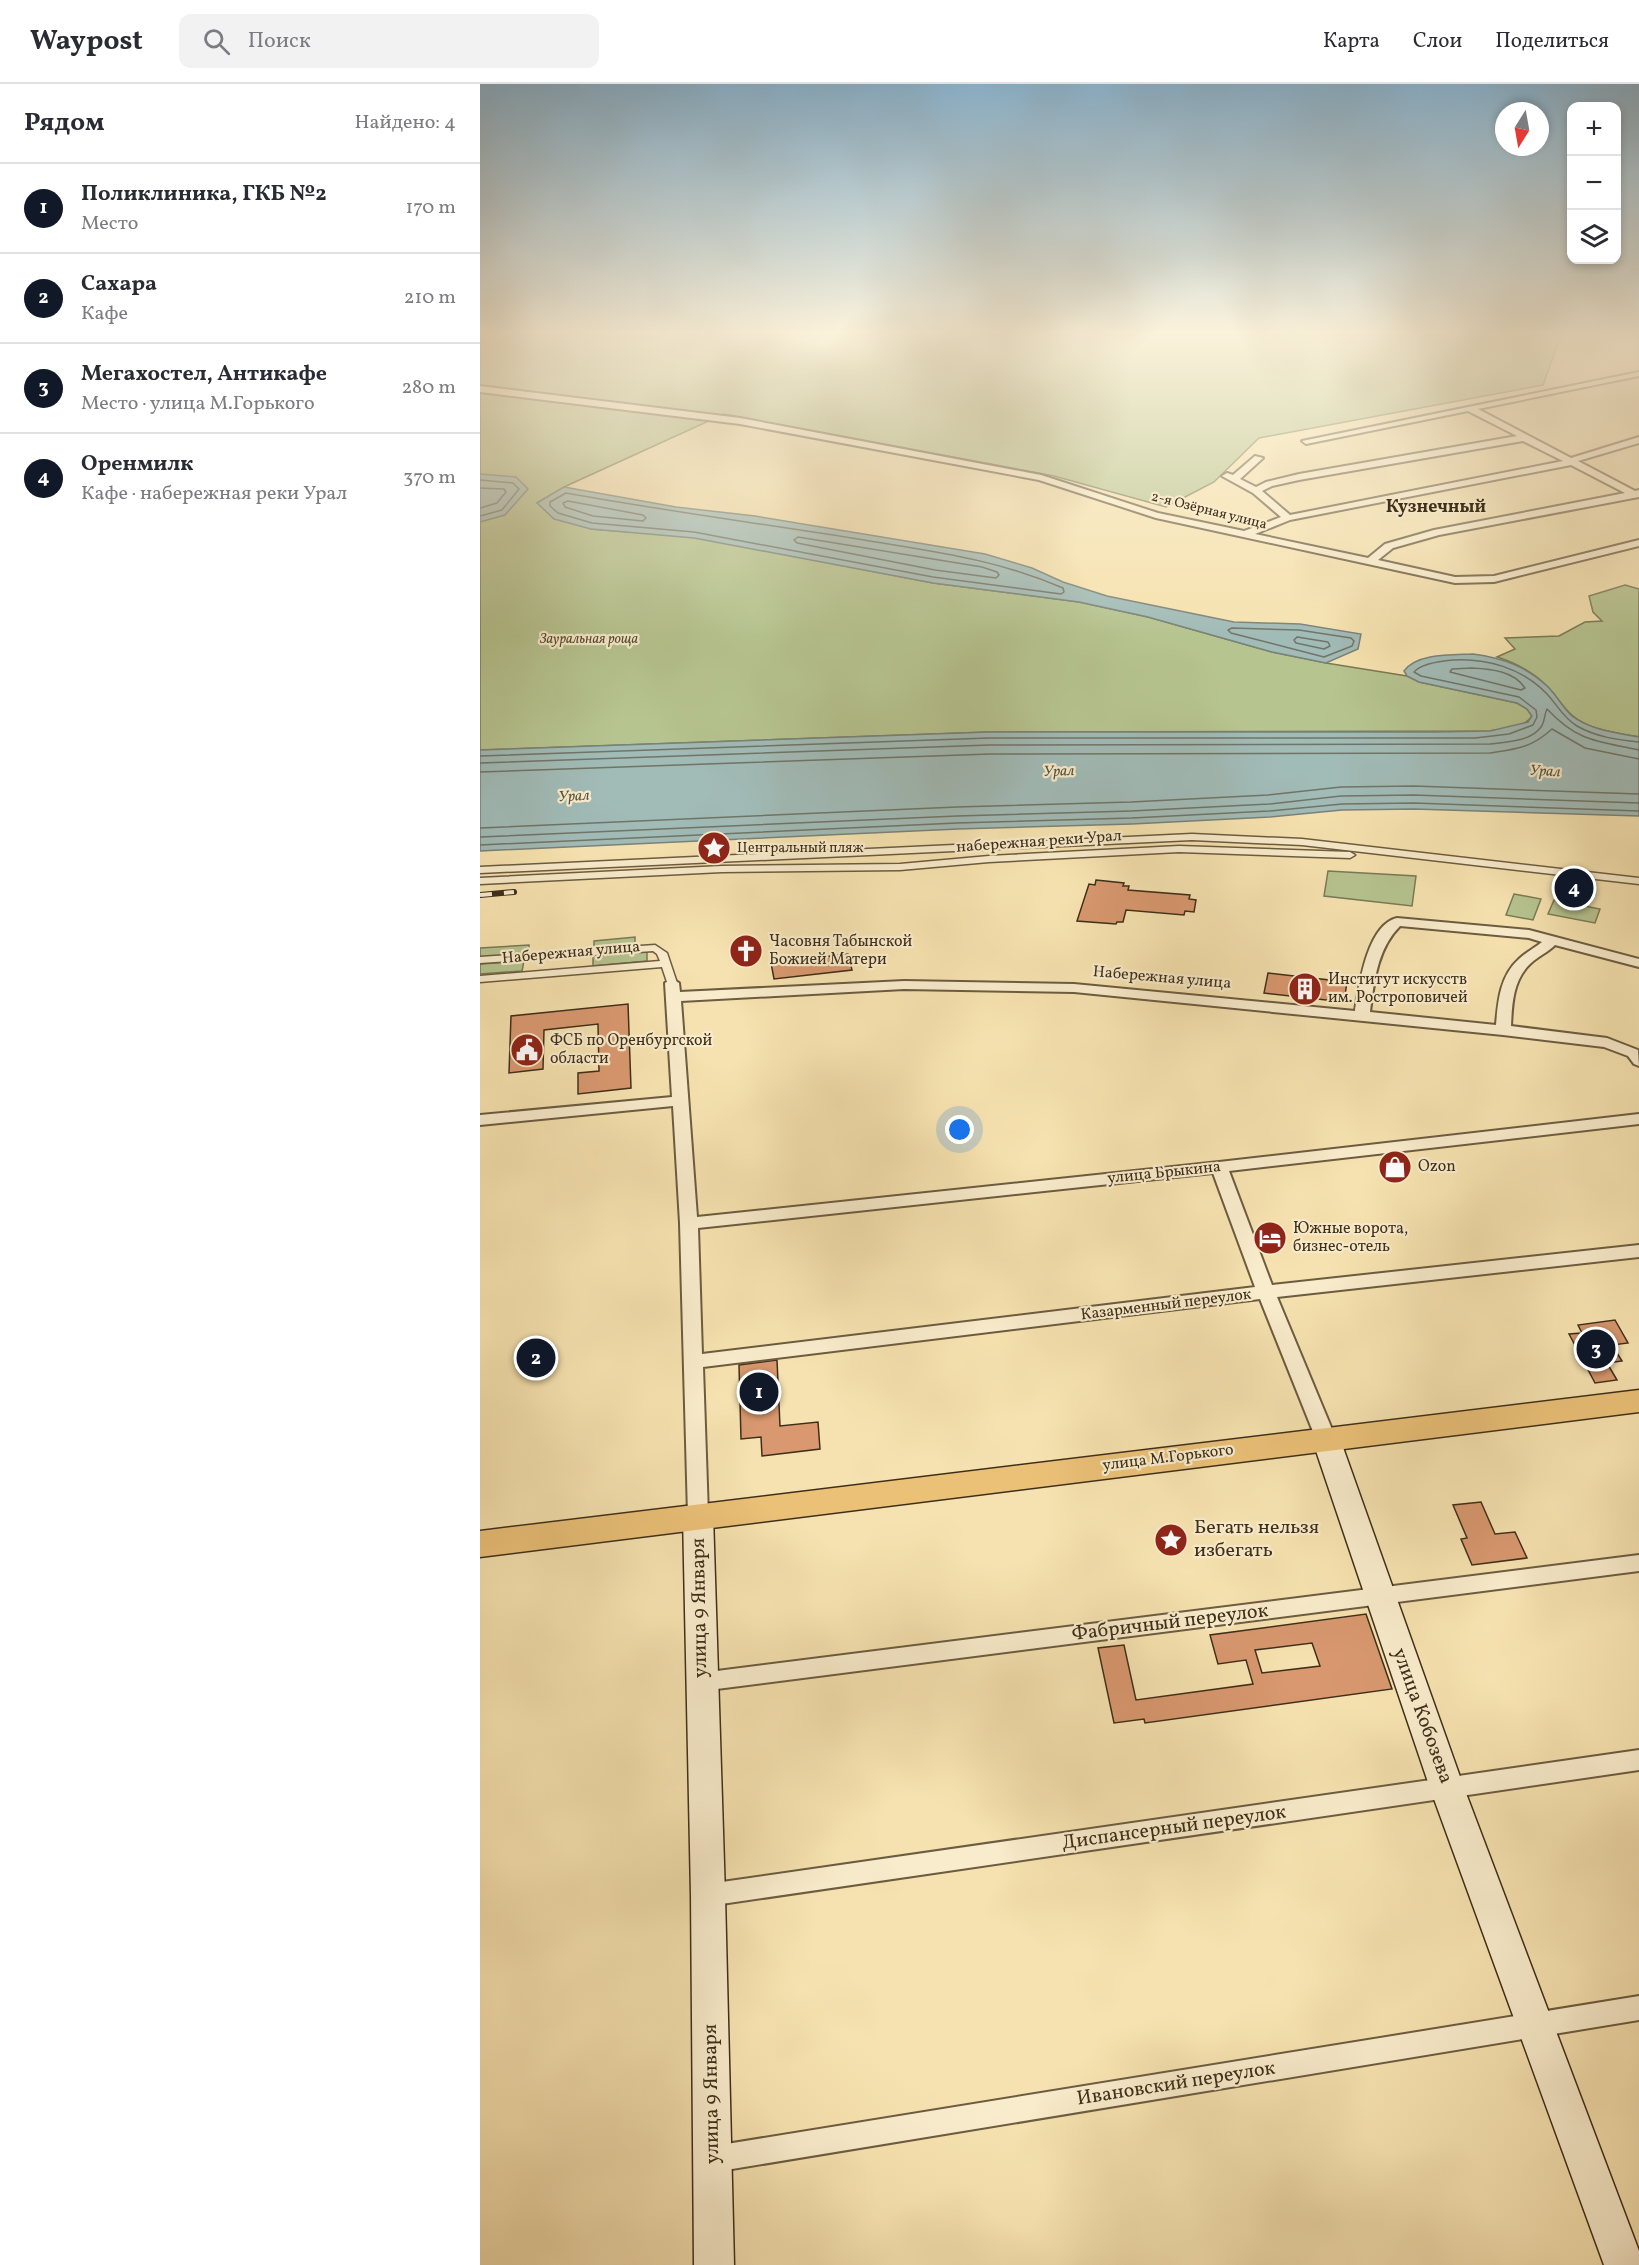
<!DOCTYPE html>
<html lang="ru">
<head>
<meta charset="utf-8">
<style>
	:root { --surface:#fff; --page:#f2f2f3; --text:#2b2b33; --muted:#7c7c81; --line:#e1e1e2; --accent:#111827 }
	body { margin:0; font-family:Vollkorn,serif; background:var(--page); color:var(--text) }
	.controls { position:absolute; right:18px; top:18px; display:grid; overflow:hidden; border-radius:12px; box-shadow:0 3px 9px #0003 }
	.controls button { width:54px; height:54px; display:grid; place-items:center; padding:0; border:0; border-bottom:2px solid var(--line); background:var(--surface); color:var(--text); font:30px sans-serif }
	.compass { position:absolute; left:1015px; top:18px; width:54px; height:54px; border-radius:50%; background:var(--surface); box-shadow:0 3px 9px #0003; rotate:191deg }
	.you { position:absolute; left:480px; top:1046px; width:21px; height:21px; margin:-15px; border:4px solid #fff; border-radius:50%; background:#1a73e8; box-shadow:0 0 0 9px #1a73e833 }
	.badge { display:grid; place-items:center; width:39px; height:39px; border-radius:50%; background:var(--accent); color:#fff; font-size:20px; font-weight:700 }
	.pin { position:absolute; translate:-50% -50%; border:3px solid #fff; box-shadow:0 2px 6px #0006 }
	.list { margin:0; padding:0; list-style:none }
	h2 { display:flex; justify-content:space-between; align-items:center; height:78px; margin:0; padding:0 24px; font-size:26px }
	h2 small { font-size:20px; font-weight:400; color:var(--muted) }
	.list li { display:grid; grid-template-columns:39px 1fr auto; gap:18px; align-items:center; box-sizing:border-box; height:90px; padding:0 24px; border-top:2px solid var(--line) }
	.list b { display:block; font-size:22px; white-space:nowrap }
	.list p { margin:0; font-size:20px; white-space:nowrap; color:var(--muted) }
	.list em { font-size:20px; font-style:normal; color:var(--muted) }
	.icon { flex:none; width:33px; height:33px; fill:none; stroke:currentColor; stroke-width:2; stroke-linecap:round; stroke-linejoin:round }
	.map { position:relative; flex:none; width:1159px; height:2181px; overflow:hidden }
	header { display:flex; align-items:center; gap:36px; box-sizing:border-box; height:84px; padding:0 30px; background:var(--surface); border-bottom:2px solid var(--line) }
	header strong { font-size:28px }
	nav { display:flex; gap:33px; margin-inline-start:auto; font-size:21px }
	.search { width:420px; height:54px; background:var(--page); display:flex; align-items:center; gap:15px; box-sizing:border-box; padding:0 21px; border-radius:12px; color:var(--muted); font-size:22px }
	main { display:flex }
	aside { flex:1; background:var(--surface) }
	.map>svg:first-child { display:block }
	.green { fill:#b6c490; stroke:#7a7a55; stroke-width:1.5 }
	.water { fill:#a1bbb7; stroke:#798378; stroke-width:1.5 }
	.lines { fill:none; stroke-linecap:round; stroke-linejoin:round }
	.shore { stroke:#707568; stroke-width:1.5 }
	.building { fill:#d9986f; stroke:#3e2f1a; stroke-width:1.5; fill-rule:evenodd }
	.pedestrian-casing { stroke:#6c5c40; stroke-width:3 }
	.minor-casing { stroke:#6c5c40; stroke-width:4 }
	.secondary-casing { stroke:#3e2f1a; stroke-width:3 }
	.primary-casing { stroke:#3e2f1a; stroke-width:3 }
	.pedestrian { fill:#f9eccc; fill-rule:evenodd }
	.minor { fill:#f9eccc; fill-rule:evenodd }
	.secondary { fill:#f9eccc; fill-rule:evenodd }
	.primary { fill:#ebc178; fill-rule:evenodd }
	.rail-casing { stroke:#3e2f1a; stroke-width:6 }
	.rail { stroke:#f9eccc; stroke-width:4; stroke-dasharray:12; stroke-linecap:butt }
	.labels { text-anchor:middle; dominant-baseline:central; stroke-width:4.5; stroke-linejoin:round; paint-order:stroke }
	.far-street-label { font-size:14px; fill:#3e2f1a; stroke:#f9eccc }
	.far-park-label { font-size:14px; font-style:italic; fill:#564d32; stroke:#f9eccc }
	.far-poi-label { font-size:14px; fill:#3e2f1a; stroke:#f9eccc; text-anchor:start }
	.far-water-label { font-size:15px; font-style:italic; fill:#575241; stroke:#f9eccc }
	.street-label { font-size:16px; fill:#3e2f1a; stroke:#f9eccc }
	.poi-label { font-size:16px; fill:#3e2f1a; stroke:#f9eccc; text-anchor:start }
	.far-district-label { font-size:18px; font-weight:bold; fill:#3e2f1a; stroke:#f9eccc }
	.near-poi-label { font-size:20px; fill:#3e2f1a; stroke:#f9eccc; text-anchor:start }
	.near-street-label { font-size:20px; fill:#3e2f1a; stroke:#f9eccc }
</style>
</head>
<body>
<header>
<strong>Waypost</strong>
<div class="search"><svg class="icon" aria-label="search" viewBox="0 0 24 24"><circle cx="10" cy="10" r="6"/><path d="M15 15l6 6"/></svg>Поиск</div>
<nav><a>Карта</a><a>Слои</a><a>Поделиться</a></nav>
</header>
<main>
<aside>
<h2>Рядом<small>Найдено: 4</small></h2>
<ul class="list">
<li><span class="badge">1</span><div><b>Поликлиника, ГКБ №2</b><p>Место</p></div><em>170 m</em></li>
<li><span class="badge">2</span><div><b>Сахара</b><p>Кафе</p></div><em>210 m</em></li>
<li><span class="badge">3</span><div><b>Мегахостел, Антикафе</b><p>Место · улица М.Горького</p></div><em>280 m</em></li>
<li><span class="badge">4</span><div><b>Оренмилк</b><p>Кафе · набережная реки Урал</p></div><em>370 m</em></li>
</ul>
</aside>
<div class="map">
<svg width="1159" height="2181" viewBox="0 0 1159 2181">
	<rect width="100%" height="100%" fill="#f6e2b0"/>
	<filter id="stains"><feTurbulence type="fractalNoise" baseFrequency=".00333" numOctaves="4"/><feColorMatrix values="0 0 0 0 .2 0 0 0 0 .09 0 0 0 0 .02 0 0 0 .5 -.17"/></filter>
	<radialGradient id="worn" r=".72"><stop offset=".6" stop-color="#630" stop-opacity="0"/><stop offset="1" stop-color="#630" stop-opacity=".3"/></radialGradient>
	<!-- green -->
	<g class="green">
		<path d="M 0,246 L 1083,246 L 1063,301 L 779,354 L 734,398 L 686,423 L 574,392 L 244,330 L 84,403 L 57,419 L 111,445 L 214,453 L 453,499 L 599,518 L 668,533 L 792,568 L 846,579 L 927,592 L 939,598 L 1037,619 L 1047,625 L 1052,632 C 1044,645 1024,644 1010,647 L 509,648 L 0,666 Z"/>
		<path d="M 1145,501 L 1159,505 L 1159,653 C 1137,649 1110,646 1093,632 C 1083,624 1077,612 1068,603 C 1054,589 1036,579 1017,573 L 1035,565 L 1025,554 L 1079,552 L 1105,538 L 1122,537 L 1113,528 L 1109,512 Z"/>
		<path d="M 848,787 L 936,792 L 932,822 L 844,812 Z"/>
		<path d="M 1034,810 L 1061,815 L 1053,836 L 1026,831 Z"/>
		<path d="M 1074,816 L 1120,825 L 1115,839 L 1068,830 Z"/>
		<path d="M 155,853 L 155,862 L 114,866 L 114,857 Z"/>
		<path d="M 49,861 L 49,871 L 0,873 L 0,864 Z"/>
		<path d="M 167,867 L 167,877 L 113,882 L 113,872 Z"/>
		<path d="M 44,877 L 42,887 L 0,890 L 0,880 Z"/>
	</g>
	<!-- water -->
	<g class="water">
		<path d="M 0,390 L 36,393 L 48,405 L 25,431 L 0,438 Z"/>
		<path d="M 84,403 L 196,423 L 275,432 L 505,470 L 552,484 L 583,498 L 627,512 L 754,538 L 820,540 L 881,550 L 878,565 L 846,579 L 792,568 L 668,533 L 599,518 L 453,499 L 214,454 L 111,445 L 74,435 L 57,419 Z"/>
		<path d="M 993,570 C 1022,574 1046,582 1068,603 C 1077,612 1083,624 1092,632 C 1110,646 1137,649 1159,653 L 1159,732 L 934,725 L 862,726 L 790,733 L 652,740 L 478,745 L 0,767 L 0,666 L 509,648 L 956,648 L 1010,647 L 1048,638 L 1052,632 L 1047,625 L 1037,619 L 939,598 L 927,592 L 924,587 C 937,569 972,571 993,570 Z"/>
	</g>
	<g class="lines">
		<!-- shore -->
		<g class="shore">
			<path d="M 0,396 L 33,399 L 39,405 L 22,426 L 0,432"/>
			<path d="M 0,404 L 24,405 L 26,408 L 17,419 L 0,424"/>
			<path d="M 86,409 C 185,427 285,440 384,456 C 455,468 516,475 583,504 L 584,508 L 581,510 L 453,493 L 214,448 L 112,439 L 78,429 L 70,422 L 70,418 Z"/>
			<path d="M 88,417 L 163,431 L 166,434 L 163,437 L 113,432 L 85,423 L 83,419 Z"/>
			<path d="M 318,453 L 502,483 L 517,488 L 519,491 L 516,494 L 455,486 L 317,459 L 314,456 Z"/>
			<path d="M 752,544 L 819,546 L 871,554 L 874,557 L 872,562 L 844,573 L 751,549 L 748,546 Z"/>
			<path d="M 817,553 L 848,558 L 850,562 L 844,565 L 816,559 L 814,556 Z"/>
			<path d="M 992,584 C 1011,585 1034,587 1045,604 L 1041,606 L 970,588 L 972,585 Z"/>
			<path d="M 0,672 L 509,654 L 995,654 L 1029,650 L 1053,641 L 1057,633 L 1056,626 L 1039,613 L 941,592 L 934,588 C 942,579 961,577 973,576 C 1006,574 1042,584 1066,609 C 1077,620 1083,634 1097,642 C 1116,653 1138,656 1159,658"/>
			<path d="M 0,679 L 510,661 L 1010,660 C 1026,658 1050,658 1061,643 C 1065,638 1064,631 1067,625 C 1098,658 1117,657 1159,666"/>
			<path d="M 0,688 L 510,670 L 1010,669 C 1037,665 1051,664 1072,645 L 1105,664 L 1159,675"/>
			<path d="M 0,744 L 477,723 L 651,718 L 788,711 L 861,703 L 934,702 L 1159,710"/>
			<path d="M 0,753 L 477,732 L 651,727 L 789,720 L 861,712 L 934,711 L 1159,719"/>
			<path d="M 0,761 L 477,739 L 652,734 L 789,727 L 862,720 L 934,719 L 1159,727"/>
		</g>
	</g>
	<!-- building -->
	<g class="building">
		<path d="M 616,796 L 644,799 L 643,802 L 649,802 L 648,806 L 710,811 L 709,815 L 716,816 L 714,828 L 705,827 L 704,831 L 646,826 L 643,838 L 637,838 L 636,840 L 597,837 L 609,800 L 615,801 Z"/>
		<path d="M 368,870 L 372,886 L 294,895 L 291,879 Z"/>
		<path d="M 788,889 L 867,898 L 864,918 L 784,909 Z"/>
		<path d="M 148,920 L 151,1004 L 98,1010 L 98,989 L 119,987 L 118,940 L 64,946 L 63,985 L 29,989 L 31,932 Z"/>
		<path d="M 1135,1236 L 1148,1259 L 1132,1261 L 1142,1277 L 1127,1279 L 1137,1296 L 1115,1299 L 1089,1250 L 1102,1249 L 1098,1241 Z"/>
		<path d="M 297,1276 L 300,1342 L 338,1338 L 340,1365 L 282,1372 L 281,1353 L 261,1355 L 259,1281 Z"/>
		<path d="M 1001,1418 L 1015,1450 L 1035,1448 L 1047,1474 L 992,1481 L 981,1455 L 987,1454 L 973,1421 Z"/>
		<path d="M 886,1530 L 912,1605 L 665,1639 L 664,1635 L 634,1639 L 618,1564 L 644,1561 L 656,1616 L 773,1600 L 766,1576 L 738,1580 L 730,1551 ZM 832,1559 L 840,1582 L 782,1589 L 775,1566 Z"/>
	</g>
	<g class="lines">
		<defs>
			<g id="pedestrian">
				<path d="M 712,750 L 822,755 L 1159,794 L 1159,800 L 822,761 L 712,756 L 0,789 L 0,783 Z"/>
				<path d="M 699,762 L 870,768 L 875,771 L 870,774 L 699,768 L 509,778 L 420,786 L 242,788 L 0,800 L 0,794 L 242,782 L 420,780 L 509,772 Z"/>
				<path d="M 175,861 L 187,869 L 197,899 L 196,901 L 188,901 L 182,883 L 0,898 L 0,892 L 180,877 L 177,870 L 173,867 L 0,879 L 0,873 Z"/>
			</g>
			<g id="minor">
				<path d="M 1159,288 L 1159,292 L 998,325 L 1091,374 L 1159,353 L 1159,359 L 1098,377 L 1155,407 L 1159,406 L 1159,413 L 959,451 L 913,464 L 898,476 L 975,493 L 1014,492 L 1159,456 L 1159,462 L 1014,498 L 975,499 L 676,434 L 559,396 L 260,340 L 0,308 L 0,302 L 260,334 L 561,391 L 678,429 L 764,447 L 801,433 L 773,409 L 742,392 L 747,389 L 753,391 L 775,372 L 783,374 L 760,395 L 776,403 L 786,398 L 819,390 L 1037,352 L 988,327 L 826,360 L 822,357 ZM 1043,357 L 1083,377 L 810,431 L 782,407 L 792,402 L 819,396 ZM 1091,381 L 1145,409 L 954,446 L 905,460 L 888,474 L 775,450 L 810,436 Z"/>
				<path d="M 917,834 L 1049,846 L 1159,875 L 1159,883 L 1075,861 C 1068,868 1059,872 1051,879 C 1033,895 1032,920 1031,942 L 1127,954 L 1158,966 L 1159,982 L 1154,980 L 1148,972 L 1124,963 L 1023,951 L 594,908 L 424,905 L 201,917 L 217,1133 L 739,1078 L 1159,1030 L 1159,1040 L 749,1087 L 792,1201 L 1159,1161 L 1159,1173 L 797,1213 L 856,1355 L 853,1360 L 846,1362 L 839,1360 L 836,1355 L 780,1215 L 223,1283 L 228,1431 L 225,1436 L 218,1439 L 211,1436 L 208,1431 L 200,1139 L 193,1022 L 0,1041 L 0,1031 L 192,1013 L 185,899 L 192,895 L 199,899 L 200,908 L 424,897 L 594,900 L 875,927 C 879,902 887,841 917,834 ZM 920,842 L 1049,854 L 1062,858 C 1055,864 1046,868 1039,875 C 1020,892 1018,917 1016,941 L 890,928 C 894,898 897,865 920,842 ZM 733,1089 L 775,1203 L 222,1270 L 218,1144 Z"/>
				<path d="M 1159,1471 L 1159,1487 L 221,1607 L 213,1604 L 210,1598 L 213,1592 L 221,1589 Z"/>
				<path d="M 1159,1666 L 1159,1686 L 228,1822 L 220,1819 L 216,1811 L 220,1803 L 228,1800 Z"/>
				<path d="M 1159,1912 L 1159,1936 L 234,2088 L 225,2084 L 221,2075 L 225,2066 L 234,2062 Z"/>
			</g>
			<g id="secondary">
				<path d="M 846,1345 L 856,1348 L 860,1355 L 984,1704 L 1159,2167 L 1159,2181 L 1124,2181 L 950,1704 L 832,1355 L 836,1348 Z"/>
				<path d="M 218,1420 L 228,1423 L 233,1431 L 245,1811 L 254,2181 L 214,2181 L 211,1811 L 203,1431 L 208,1423 Z"/>
			</g>
			<path id="primary" d="M 1159,1306 L 1159,1328 L 0,1473 L 0,1447 Z"/>
		</defs>
		<!-- pedestrian casing -->
		<use href="#pedestrian" class="pedestrian-casing"/>
		<!-- minor casing -->
		<use href="#minor" class="minor-casing"/>
		<!-- secondary casing -->
		<use href="#secondary" class="secondary-casing"/>
		<!-- primary casing -->
		<use href="#primary" class="primary-casing"/>
		<!-- pedestrian -->
		<use href="#pedestrian" class="pedestrian"/>
		<!-- minor -->
		<use href="#minor" class="minor"/>
		<!-- secondary -->
		<use href="#secondary" class="secondary"/>
		<!-- primary -->
		<use href="#primary" class="primary"/>
		<defs>
			<path id="rail" d="M 0,811 L 34,808"/>
		</defs>
		<!-- rail casing -->
		<use href="#rail" class="rail-casing"/>
		<!-- rail -->
		<use href="#rail" class="rail"/>
	</g>
	<!-- sky -->
	<linearGradient id="sky" x2="0" y2="1"><stop stop-color="#8bb7d4"/><stop offset="0.45" stop-color="#fbf2db"/><stop offset="1" stop-color="#fbf2db" stop-opacity="0"/></linearGradient>
	<rect width="1159" height="552" fill="url(#sky)"/>
	<!-- icons -->
	<defs>
		<symbol id="sight-disc" viewBox="-11 -11 22 22"><circle r="9.5" fill="#8f2418" stroke="#f9eccc"/><path d="M0-6L1.8-2.2L6-1.7L2.9 1.2L3.7 5.4L0 3.3L-3.7 5.4L-2.9 1.2L-6-1.7L-1.8-2.2Z" fill="#fff"/></symbol>
		<symbol id="church-disc" viewBox="-11 -11 22 22"><circle r="9.5" fill="#8f2418" stroke="#f9eccc"/><path d="M-1.2-6h2.4v3.5h3.3v2.4h-3.3V6h-2.4V-.1h-3.3v-2.4h3.3Z" fill="#fff"/></symbol>
		<symbol id="building-disc" viewBox="-11 -11 22 22"><circle r="9.5" fill="#8f2418" stroke="#f9eccc"/><path d="M-4-6H4V6H1V3H-1V6H-4ZM-2.5-4.3h1.7v1.8h-1.7ZM.8-4.3h1.7v1.8H.8ZM-2.5-1h1.7V.8h-1.7ZM.8-1h1.7V.8H.8Z" fill="#fff"/></symbol>
		<symbol id="civic-disc" viewBox="-11 -11 22 22"><circle r="9.5" fill="#8f2418" stroke="#f9eccc"/><path d="M-.6-6.5H3V-4.5H.6V-3L4-1V1h2V6H-6V1h2V-1L-.6-3ZM-1.2 2.5V6h2.4V2.5Z" fill="#fff"/></symbol>
		<symbol id="shop-disc" viewBox="-11 -11 22 22"><circle r="9.5" fill="#8f2418" stroke="#f9eccc"/><path d="M-5-2.5h2.3a2.7 3.5 0 0 1 5.4 0H5L5.5 6h-11ZM-1.5-2.5h3a1.5 2.3 0 0 0-3 0Z" fill="#fff"/></symbol>
		<symbol id="hotel-disc" viewBox="-11 -11 22 22"><circle r="9.5" fill="#8f2418" stroke="#f9eccc"/><path d="M-6-4.5h1.5V1H6V5H4.5V3h-9V5H-6ZM-4 0a1.8 1.8 0 1 1 3.6 0ZM.5 0V-2.5h3Q6-2.5 6 0Z" fill="#fff"/></symbol>
	</defs>
	<g fill-rule="evenodd">
		<use href="#sight-disc" x="215" y="745" width="38" height="38"/>
		<use href="#church-disc" x="247" y="848" width="38" height="38"/>
		<use href="#building-disc" x="806" y="886" width="38" height="38"/>
		<use href="#civic-disc" x="28" y="947" width="38" height="38"/>
		<use href="#shop-disc" x="896" y="1064" width="38" height="38"/>
		<use href="#hotel-disc" x="771" y="1135" width="38" height="38"/>
		<use href="#sight-disc" x="672" y="1437" width="38" height="38"/>
	</g>
	<g class="labels">
		<!-- far-street labels -->
		<g class="far-street-label">
			<text transform="translate(729 427) rotate(14)">2-я Озёрная улица</text>
		</g>
		<!-- far-park labels -->
		<g class="far-park-label">
			<text x="109" y="555">Зауральная роща</text>
		</g>
		<!-- far-poi labels -->
		<g class="far-poi-label">
			<text x="257" y="764">Центральный пляж</text>
		</g>
		<!-- far-water labels -->
		<g class="far-water-label">
			<text transform="translate(579 688) rotate(-2)">Урал</text>
			<text transform="translate(1065 688) rotate(3)">Урал</text>
			<text transform="translate(94 713) rotate(-3)">Урал</text>
		</g>
		<!-- street labels -->
		<g class="street-label">
			<text transform="translate(559 758) rotate(-4)">набережная реки Урал</text>
			<text transform="translate(91 869) rotate(-5)">Набережная улица</text>
			<text transform="translate(682 894) rotate(5)">Набережная улица</text>
			<text transform="translate(684 1089) rotate(-6)">улица Брыкина</text>
			<text transform="translate(686 1221) rotate(-7)">Казарменный переулок</text>
			<text transform="translate(688 1374) rotate(-7)">улица М.Горького</text>
		</g>
		<!-- poi labels -->
		<g class="poi-label">
			<text x="289" y="858">Часовня Табынской<tspan x="289" dy="18">Божией Матери</tspan></text>
			<text x="848" y="896">Институт искусств<tspan x="848" dy="18">им. Ростроповичей</tspan></text>
			<text x="70" y="957">ФСБ по Оренбургской<tspan x="70" dy="18">области</tspan></text>
			<text x="938" y="1083">Ozon</text>
			<text x="813" y="1145">Южные ворота,<tspan x="813" dy="18">бизнес-отель</tspan></text>
		</g>
		<!-- far-district labels -->
		<g class="far-district-label">
			<text x="956" y="423">Кузнечный</text>
		</g>
		<!-- near-poi labels -->
		<g class="near-poi-label">
			<text x="714" y="1444">Бегать нельзя<tspan x="714" dy="23">избегать</tspan></text>
		</g>
		<!-- near-street labels -->
		<g class="near-street-label">
			<text transform="translate(220 1524) rotate(-91)">улица 9 Января</text>
			<text transform="translate(690 1539) rotate(-7)">Фабричный переулок</text>
			<text transform="translate(942 1632) rotate(70)">улица Кобозева</text>
			<text transform="translate(694 1744) rotate(-8)">Диспансерный переулок</text>
			<text transform="translate(696 2000) rotate(-9)">Ивановский переулок</text>
			<text transform="translate(232 2010) rotate(-91)">улица 9 Января</text>
		</g>
	</g>
	<rect width="100%" height="100%" filter="url(#stains)"/>
	<rect width="100%" height="100%" fill="url(#worn)"/>
</svg>
<div class="controls">
<button>+</button>
<button>−</button>
<button><svg class="icon" aria-label="layers" viewBox="0 0 24 24"><path d="M12 4l9 5-9 5-9-5zM3 14l9 5 9-5"/></svg></button>
</div>
<svg class="compass" viewBox="-18 -18 36 36"><path d="M0-13l5 13h-10z" fill="#e53935"/><path d="M0 13l5-13h-10z" fill="#7c7c81"/></svg>
<div class="you"></div>
<div class="pin badge" style="left:279px;top:1308px">1</div>
<div class="pin badge" style="left:56px;top:1274px">2</div>
<div class="pin badge" style="left:1116px;top:1265px">3</div>
<div class="pin badge" style="left:1094px;top:804px">4</div>
</div>
</main>
</body>
</html>
